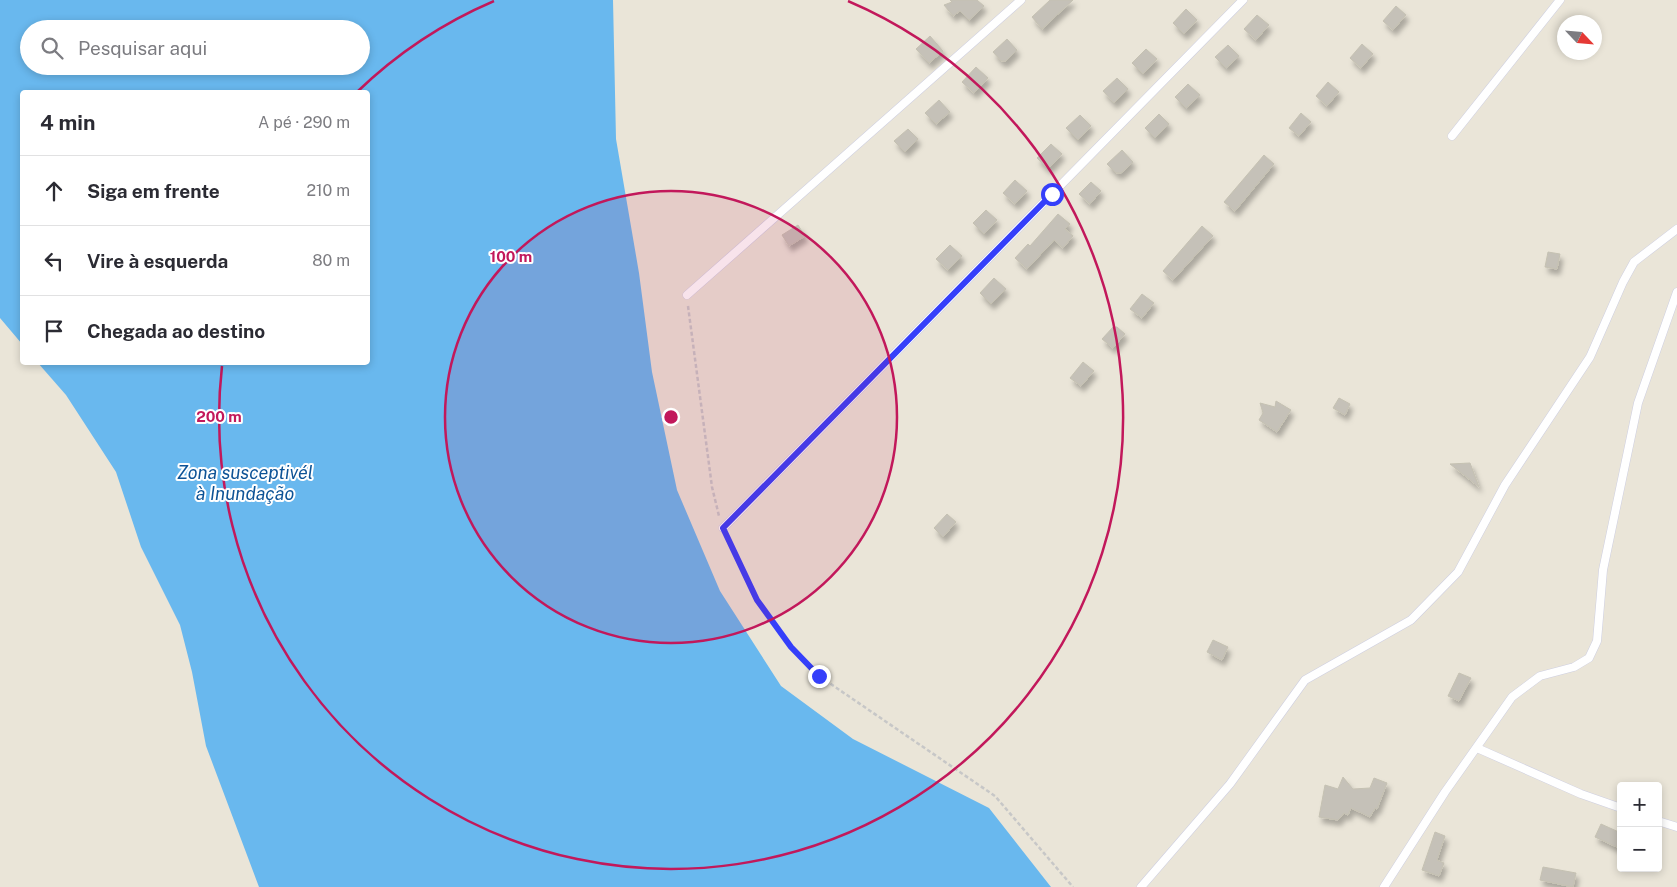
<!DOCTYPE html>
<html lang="pt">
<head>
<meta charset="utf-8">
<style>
	:root { --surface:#fff; --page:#f7f7f7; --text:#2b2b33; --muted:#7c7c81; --line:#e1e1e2 }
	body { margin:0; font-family:"Public Sans",sans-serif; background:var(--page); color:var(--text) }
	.controls { position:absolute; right:15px; bottom:15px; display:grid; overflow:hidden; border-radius:5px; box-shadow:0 2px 8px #0003 }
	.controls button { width:45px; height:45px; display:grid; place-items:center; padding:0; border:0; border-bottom:1px solid var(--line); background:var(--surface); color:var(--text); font:25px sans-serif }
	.compass { position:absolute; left:1557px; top:15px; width:45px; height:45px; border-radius:50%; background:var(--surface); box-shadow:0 2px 8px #0003; rotate:116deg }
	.stop { position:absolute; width:15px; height:15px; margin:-11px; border:4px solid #353ffa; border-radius:50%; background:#fff }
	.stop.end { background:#353ffa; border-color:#fff; box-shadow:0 1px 5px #0008 }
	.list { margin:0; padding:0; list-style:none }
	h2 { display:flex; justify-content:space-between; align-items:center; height:65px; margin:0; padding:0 20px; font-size:21px }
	h2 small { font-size:16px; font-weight:400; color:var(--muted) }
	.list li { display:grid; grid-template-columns:32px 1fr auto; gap:15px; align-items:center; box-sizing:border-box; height:70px; padding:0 20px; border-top:1px solid var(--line) }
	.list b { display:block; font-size:19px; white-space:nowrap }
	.list em { font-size:16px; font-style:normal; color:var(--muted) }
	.icon { flex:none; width:28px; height:28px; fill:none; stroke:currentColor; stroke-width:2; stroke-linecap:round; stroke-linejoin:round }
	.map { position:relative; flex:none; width:1677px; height:887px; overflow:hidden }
	.search { position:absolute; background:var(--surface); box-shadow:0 2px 8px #0003; left:20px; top:20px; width:350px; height:55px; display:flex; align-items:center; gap:12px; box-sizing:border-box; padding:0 18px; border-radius:28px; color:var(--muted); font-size:19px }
	.panel { position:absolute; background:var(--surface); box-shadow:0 2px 8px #0003; left:20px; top:90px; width:350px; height:275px; border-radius:5px }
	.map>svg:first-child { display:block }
	.water { fill:#69b8ee; fill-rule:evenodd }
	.building { fill:#c5c1b8; stroke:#c5c1b2; filter:url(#shadow) }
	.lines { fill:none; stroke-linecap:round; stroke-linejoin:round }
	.lane-casing { stroke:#cecfe1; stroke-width:9 }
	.path { stroke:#c7c7c7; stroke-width:2.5; stroke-dasharray:4 2.5; stroke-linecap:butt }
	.lane { stroke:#fff; stroke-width:8 }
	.route { stroke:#353ffa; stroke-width:6 }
	.ring { fill:none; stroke:#c2185b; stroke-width:2.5 }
	.labels { text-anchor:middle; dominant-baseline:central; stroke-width:4; stroke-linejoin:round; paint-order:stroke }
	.water-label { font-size:18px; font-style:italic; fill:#0d5396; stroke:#fff }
	.centre { fill:#c2185b; stroke:#fff; stroke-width:2.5 }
	.ring-label { font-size:15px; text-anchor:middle; font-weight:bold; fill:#c2185b; stroke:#fff; stroke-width:4; stroke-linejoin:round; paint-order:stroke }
</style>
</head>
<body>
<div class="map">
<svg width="1677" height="887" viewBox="0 0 1677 887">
	<defs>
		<filter id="shadow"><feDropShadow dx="3" dy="5.5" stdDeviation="2.5" flood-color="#0004"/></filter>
	</defs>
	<rect width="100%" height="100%" fill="#eae5d8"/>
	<!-- water -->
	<path class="water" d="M 0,0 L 613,0 L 616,139 L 639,273 L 652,372 L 677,490 L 720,591 L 781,686 L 853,739 L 989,808 L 1051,887 L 259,887 L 206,746 L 192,672 L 180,625 L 141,547 L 116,472 L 66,395 L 38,363 L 368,362 L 368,92 L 22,92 L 22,344 L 0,318 ZM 29,29 L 361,29 L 361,66 L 29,66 Z"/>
	<!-- building -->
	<g class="building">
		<path d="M 950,0 L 977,0 L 984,6 L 969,20 L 960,11 L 953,16 L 944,5 L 952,2 Z"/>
		<path d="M 1050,0 L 1073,0 L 1042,29 L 1032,17 Z"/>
		<path d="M 1396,6 L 1406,15 L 1393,30 L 1383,21 Z"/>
		<path d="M 1186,9 L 1197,20 L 1184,34 L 1173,23 Z"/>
		<path d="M 1257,15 L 1269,25 L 1256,40 L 1244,29 Z"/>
		<path d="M 930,36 L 943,51 L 929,63 L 916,49 Z"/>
		<path d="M 1007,39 L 1017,50 L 1006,61 L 1001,61 L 993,52 Z"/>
		<path d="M 1362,44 L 1373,54 L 1361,68 L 1350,58 Z"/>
		<path d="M 1228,45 L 1239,56 L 1226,68 L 1215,57 Z"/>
		<path d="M 1146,49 L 1157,59 L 1143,74 L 1132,63 Z"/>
		<path d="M 976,67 L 988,78 L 974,93 L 962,82 Z"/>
		<path d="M 1117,78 L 1128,89 L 1114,103 L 1103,91 Z"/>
		<path d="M 1328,82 L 1339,92 L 1327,106 L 1316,96 Z"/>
		<path d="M 1188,84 L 1200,95 L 1186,108 L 1175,97 Z"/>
		<path d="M 939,100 L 950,112 L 936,124 L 925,113 Z"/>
		<path d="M 1301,113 L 1311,122 L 1299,136 L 1289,128 Z"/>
		<path d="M 1159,114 L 1169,124 L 1155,138 L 1145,128 Z"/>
		<path d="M 1080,115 L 1091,126 L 1078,140 L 1066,128 Z"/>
		<path d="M 908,129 L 918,139 L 905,152 L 894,141 Z"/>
		<path d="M 1051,144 L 1062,154 L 1048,169 L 1037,158 Z"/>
		<path d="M 1122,150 L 1133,162 L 1121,173 L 1116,173 L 1107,164 Z"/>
		<path d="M 1264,155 L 1274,164 L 1235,211 L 1224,202 Z"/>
		<path d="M 1015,180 L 1027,191 L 1015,204 L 1003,193 Z"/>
		<path d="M 1091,182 L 1101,191 L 1090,204 L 1079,194 Z"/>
		<path d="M 986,210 L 997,220 L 984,234 L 973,223 Z"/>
		<path d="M 1058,214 L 1070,224 L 1065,229 L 1073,236 L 1063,248 L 1054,240 L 1027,269 L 1015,258 L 1028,244 L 1030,246 Z"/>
		<path d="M 798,225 L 805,236 L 789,246 L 782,235 Z"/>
		<path d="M 1202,226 L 1213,236 L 1173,280 L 1163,271 Z"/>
		<path d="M 950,245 L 962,256 L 948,270 L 936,259 Z"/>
		<path d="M 1548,252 L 1560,254 L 1557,269 L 1545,267 Z"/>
		<path d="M 994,278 L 1006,289 L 991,304 L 980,293 Z"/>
		<path d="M 1142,294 L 1154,303 L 1142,318 L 1130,309 Z"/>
		<path d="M 1113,327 L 1117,327 L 1125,334 L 1113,348 L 1102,339 Z"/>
		<path d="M 1083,362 L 1094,371 L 1081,386 L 1070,378 Z"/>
		<path d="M 1339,398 L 1350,404 L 1345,415 L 1333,408 Z"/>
		<path d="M 1276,401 L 1291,410 L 1277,432 L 1259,420 L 1263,413 L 1260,403 L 1275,407 Z"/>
		<path d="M 1470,463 L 1479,487 L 1450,464 Z"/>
		<path d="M 947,514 L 956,522 L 943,537 L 934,528 Z"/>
		<path d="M 1213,640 L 1228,647 L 1222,660 L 1207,652 Z"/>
		<path d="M 1459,673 L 1471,678 L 1459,701 L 1448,696 Z"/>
		<path d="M 1343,777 L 1353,789 L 1370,788 L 1374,778 L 1387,783 L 1377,809 L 1375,808 L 1370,817 L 1351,808 L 1348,815 L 1344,813 L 1338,820 L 1319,817 L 1325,785 L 1338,789 Z"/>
		<path d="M 1601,824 L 1621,833 L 1621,849 L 1595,837 Z"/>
		<path d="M 1435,832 L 1445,836 L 1437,860 L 1444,863 L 1439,876 L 1422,870 Z"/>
		<path d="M 1543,867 L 1576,873 L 1573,887 L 1540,880 Z"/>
	</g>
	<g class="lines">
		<defs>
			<g id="lane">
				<path d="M 1452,136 L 1560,0"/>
				<path d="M 687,295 L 1021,0"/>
				<path d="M 723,528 L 1243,0"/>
				<path d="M 1477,748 L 1581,794 L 1621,808"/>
				<path d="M 1658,821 L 1677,827"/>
				<path d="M 1141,887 L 1230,784 L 1305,680 L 1411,620 L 1458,572 L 1505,485 L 1590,357 L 1623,282 L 1634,262 L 1677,229"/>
				<path d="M 1384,887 L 1445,792 L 1512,697 L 1540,676 L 1574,667 L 1589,658 L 1597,641 L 1603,570 L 1638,403 L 1677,292"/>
			</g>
		</defs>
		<!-- lane casing -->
		<use href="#lane" class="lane-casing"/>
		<!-- path -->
		<g class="path">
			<path d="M 688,306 L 712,487 L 719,516"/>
			<path d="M 727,537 L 757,600 L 791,647 L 819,676 L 995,796 L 1073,887"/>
		</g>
		<!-- lane -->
		<use href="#lane" class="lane"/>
	</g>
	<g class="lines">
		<!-- route -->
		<path class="route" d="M 819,676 L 791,647 L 757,600 L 723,528 L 1052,194"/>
	</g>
	<!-- distance rings -->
	<circle cx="671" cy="417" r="226" fill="#c2185b" fill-opacity=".12"/>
	<g class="ring">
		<circle cx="671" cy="417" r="226"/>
		<path d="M357 92A452 452 0 0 1 494 1M848 1A452 452 0 1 1 222 366"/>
	</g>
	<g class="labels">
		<!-- water labels -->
		<g class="water-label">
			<text x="245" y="472">Zona susceptivél<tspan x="245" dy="21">à Inundação</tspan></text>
		</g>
	</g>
	<circle cx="671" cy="417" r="8" class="centre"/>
	<g class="ring-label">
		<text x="511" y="262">100 m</text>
		<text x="219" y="422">200 m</text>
	</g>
</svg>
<div class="controls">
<button>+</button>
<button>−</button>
</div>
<svg class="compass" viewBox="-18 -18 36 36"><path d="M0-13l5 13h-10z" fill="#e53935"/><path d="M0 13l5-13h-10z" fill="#7c7c81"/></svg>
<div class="stop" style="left:1052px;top:194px"></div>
<div class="stop end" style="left:819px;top:676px"></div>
<div class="search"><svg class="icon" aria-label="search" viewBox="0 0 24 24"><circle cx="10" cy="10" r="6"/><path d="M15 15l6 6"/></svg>Pesquisar aqui</div>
<section class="panel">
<h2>4 min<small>A pé · 290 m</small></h2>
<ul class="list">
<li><svg class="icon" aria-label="ahead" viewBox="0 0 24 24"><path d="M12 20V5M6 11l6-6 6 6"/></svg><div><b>Siga em frente</b></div><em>210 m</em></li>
<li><svg class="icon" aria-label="left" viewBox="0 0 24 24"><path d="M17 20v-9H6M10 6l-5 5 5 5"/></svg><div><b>Vire à esquerda</b></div><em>80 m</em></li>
<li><svg class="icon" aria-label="arrive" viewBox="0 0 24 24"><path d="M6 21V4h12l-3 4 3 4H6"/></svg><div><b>Chegada ao destino</b></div></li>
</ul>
</section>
</div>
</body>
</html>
